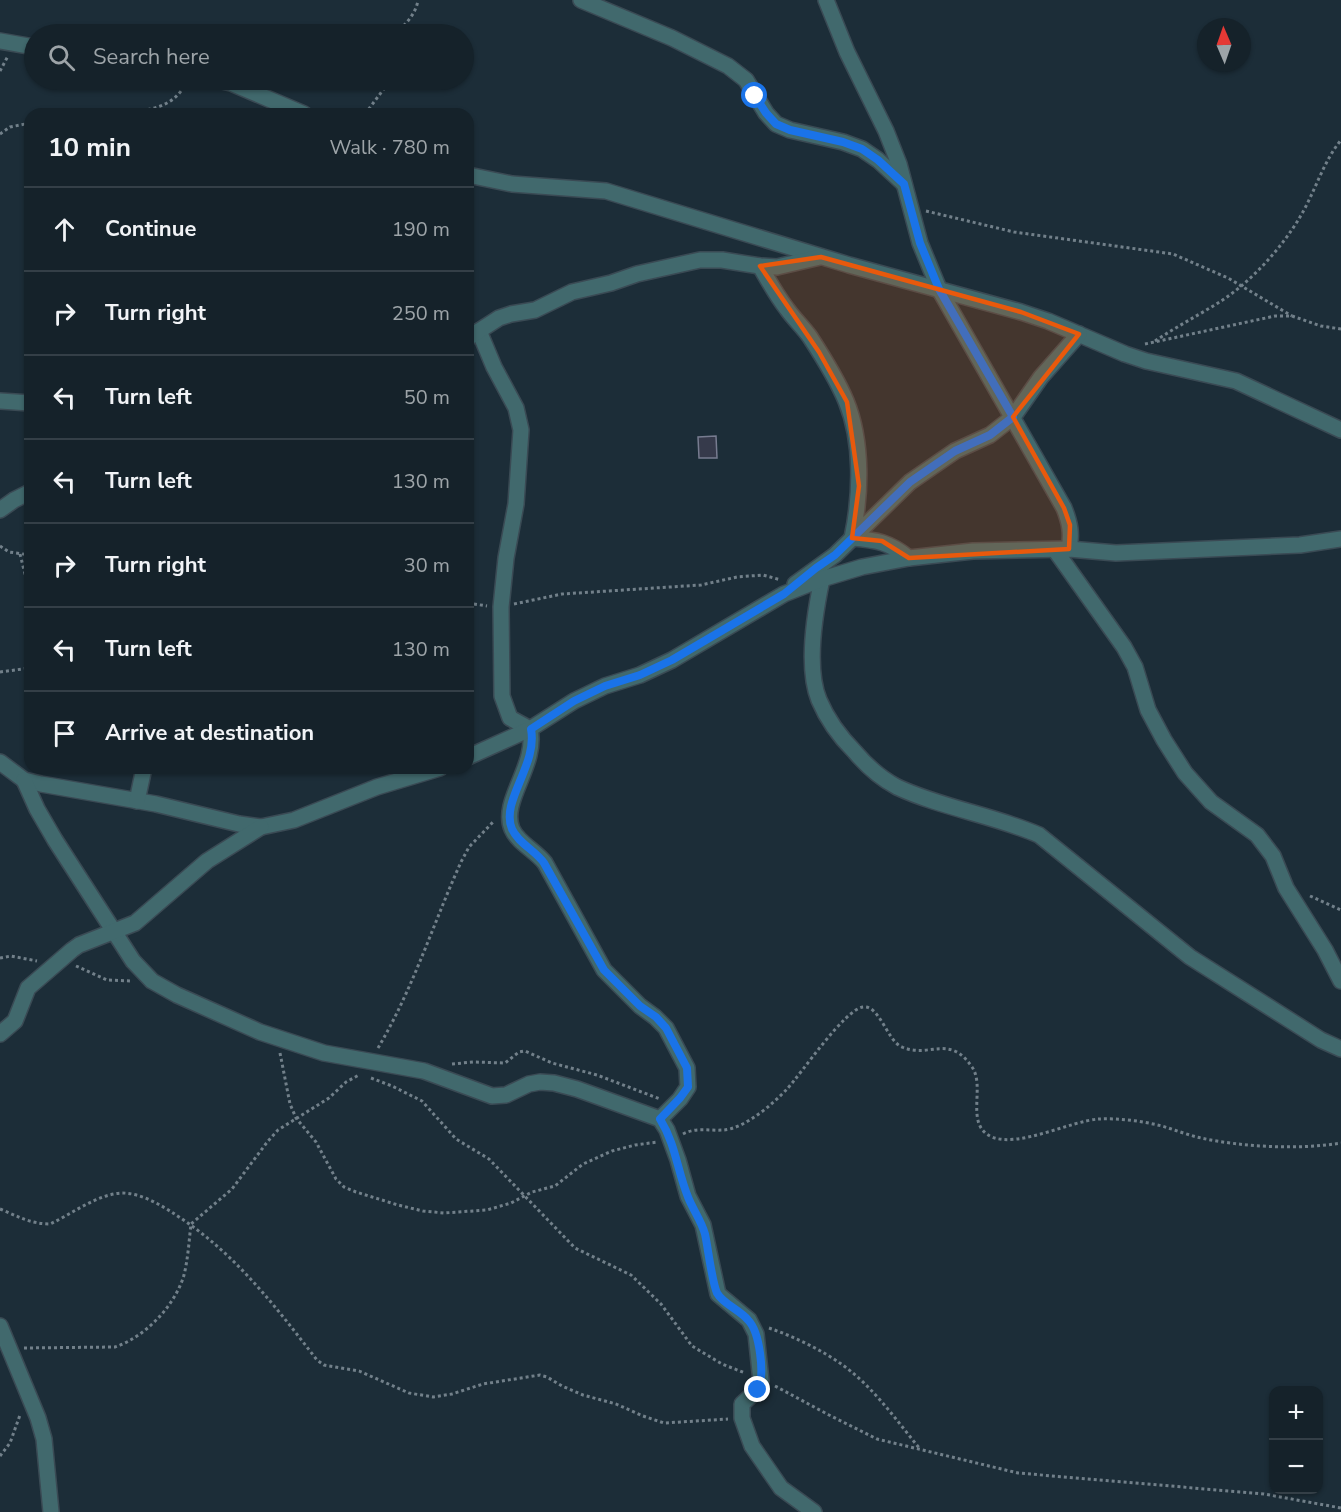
<!DOCTYPE html>
<html lang="en">
<head>
<meta charset="utf-8">
<style>
	:root { --surface:#15222a; --page:#1e2a32; --text:#f1f3f6; --muted:#9da4a8; --line:#343f47 }
	body { margin:0; font-family:"Nunito Sans",sans-serif; background:var(--page); color:var(--text) }
	.controls { position:absolute; right:18px; bottom:18px; display:grid; overflow:hidden; border-radius:12px; box-shadow:0 2px 4px #0004 }
	.controls button { width:54px; height:54px; display:grid; place-items:center; padding:0; border:0; border-bottom:2px solid var(--line); background:var(--surface); color:var(--text); font:30px sans-serif }
	.compass { position:absolute; left:1197px; top:18px; width:54px; height:54px; border-radius:50%; background:var(--surface); box-shadow:0 2px 4px #0004; rotate:358deg }
	.stop { position:absolute; width:18px; height:18px; margin:-14px; border:4px solid #1a73e8; border-radius:50%; background:#fff }
	.stop.end { background:#1a73e8; border-color:#fff; box-shadow:0 2px 6px #0008 }
	.list { margin:0; padding:0; list-style:none }
	h2 { display:flex; justify-content:space-between; align-items:center; height:78px; margin:0; padding:0 24px; font-size:26px }
	h2 small { font-size:20px; font-weight:400; color:var(--muted) }
	.list li { display:grid; grid-template-columns:39px 1fr auto; gap:18px; align-items:center; box-sizing:border-box; height:84px; padding:0 24px; border-top:2px solid var(--line) }
	.list b { display:block; font-size:22px; white-space:nowrap }
	.list em { font-size:20px; font-style:normal; color:var(--muted) }
	.icon { flex:none; width:33px; height:33px; fill:none; stroke:currentColor; stroke-width:2; stroke-linecap:round; stroke-linejoin:round }
	.map { position:relative; flex:none; width:1341px; height:1512px; overflow:hidden }
	.search { position:absolute; background:var(--surface); box-shadow:0 2px 4px #0004; left:24px; top:24px; width:450px; height:66px; display:flex; align-items:center; gap:15px; box-sizing:border-box; padding:0 21px; border-radius:33px; color:var(--muted); font-size:22px }
	.panel { position:absolute; background:var(--surface); box-shadow:0 2px 4px #0004; left:24px; top:108px; width:450px; height:666px; border-radius:18px }
	.map>svg:first-child { display:block }
	.building { fill:#363a4b; stroke:#777c90; stroke-width:1.5 }
	.lines { fill:none; stroke-linecap:round; stroke-linejoin:round }
	.minor-casing { stroke:#3a4a54; stroke-width:18 }
	.path { stroke:#72808a; stroke-width:3; stroke-dasharray:3 3; stroke-linecap:butt }
	.minor { stroke:#41696d; stroke-width:15 }
	.route { stroke:#1a73e8; stroke-width:8 }
	.marked { fill:#e8590c; fill-opacity:0.2; stroke:#e8590c; stroke-width:4.5; stroke-linejoin:round }
</style>
</head>
<body>
<div class="map">
<svg width="1341" height="1512" viewBox="0 0 1341 1512">
	<rect width="100%" height="100%" fill="#1c2d38"/>
	<!-- building -->
	<path class="building" d="M 716,436 L 717,458 L 699,458 L 698,437 Z"/>
	<g class="lines">
		<defs>
			<g id="minor">
				<path d="M 581,0 L 672,38 L 728,66 L 746,80 L 766,113 L 776,124 L 790,130 L 843,142 L 862,149 L 878,160 L 904,184"/>
				<path d="M 826,0 L 847,52 L 886,131 L 899,164 L 920,243 L 939,289 L 1064,508 C 1070,523 1072,534 1069,549"/>
				<path d="M 0,41 L 34,47"/>
				<path d="M 218,80 L 231,83 L 304,114"/>
				<path d="M 468,175 L 512,184 L 606,191 L 849,265 L 1021,312 L 1048,321 L 1125,354 L 1146,361 L 1236,381 L 1341,430"/>
				<path d="M 760,266 C 768,280 776,295 787,309 C 794,319 803,327 810,337 C 823,357 837,379 846,401 C 863,442 861,496 852,538 C 877,540 889,542 909,558"/>
				<path d="M 479,331 L 494,367 L 516,408 L 521,430 L 516,504 L 506,558 L 501,607 L 502,696 L 510,718 L 530,729 C 538,765 500,801 512,829 C 518,843 536,851 545,863 L 604,970 L 640,1006 L 655,1017 L 666,1028 L 687,1068 L 688,1087 L 680,1099 L 660,1119"/>
				<path d="M 468,338 L 499,318 L 511,314 L 535,310 L 572,292 L 611,283 L 637,274 L 700,260 L 722,260 L 760,266 L 777,267 L 820,257"/>
				<path d="M 0,401 L 30,403"/>
				<path d="M 0,510 L 14,500 L 30,492"/>
				<path d="M 1055,550 L 1124,647 L 1135,667 L 1148,710 L 1164,740 L 1185,773 L 1211,802 L 1257,835 L 1273,856 L 1286,888 L 1325,950 L 1341,981"/>
				<path d="M 822,579 C 815,612 806,668 819,700 C 827,719 841,738 855,752 C 866,765 882,779 897,787 C 942,808 993,815 1039,835 L 1190,957 L 1321,1040 L 1341,1049"/>
				<path d="M 795,584 L 835,555 L 910,482 L 955,451 L 990,435 L 1013,417 L 1041,377 L 1079,334"/>
				<path d="M 468,757 L 530,729 L 574,701 L 605,686 L 640,675 L 672,660 L 784,594 L 822,579 L 862,567 L 909,558 L 973,551 L 1069,549 L 1116,553 L 1300,545 L 1341,539"/>
				<path d="M 0,762 L 24,780 L 41,784 L 156,804 L 239,824 L 261,827 L 294,820 L 377,787 L 440,768"/>
				<path d="M 24,780 L 37,809 L 55,840 L 133,961 L 152,981 L 177,995 L 260,1032 L 324,1053 L 424,1071 L 492,1096 L 506,1095 L 529,1084 L 540,1082 L 554,1083 L 577,1089 L 660,1119 L 667,1130 L 678,1160 L 688,1196 L 703,1225 L 718,1294 L 749,1320 L 756,1334 L 761,1381 L 757,1390 L 742,1404 L 742,1418 L 752,1446 L 781,1488 L 814,1512"/>
				<path d="M 137,801 L 144,768"/>
				<path d="M 0,1034 L 15,1021 L 28,988 L 72,950 L 79,945 L 135,923 L 207,861 L 261,827"/>
				<path d="M 0,1326 L 38,1418 L 44,1439 L 51,1512"/>
			</g>
		</defs>
		<!-- minor casing -->
		<use href="#minor" class="minor-casing"/>
		<!-- path -->
		<g class="path">
			<path d="M 395,34 C 405,25 416,14 418,0"/>
			<path d="M 0,71 L 8,56"/>
			<path d="M 118,114 C 146,110 175,110 187,80"/>
			<path d="M 365,114 L 386,86 L 387,80"/>
			<path d="M 0,134 L 10,127 L 30,123"/>
			<path d="M 926,211 L 1014,232 L 1173,254 L 1228,278 L 1292,316"/>
			<path d="M 1155,341 C 1176,327 1197,316 1218,303 C 1250,283 1281,249 1300,217 C 1315,192 1323,162 1341,140"/>
			<path d="M 1145,344 L 1275,316 L 1292,316 L 1321,326 L 1341,329"/>
			<path d="M 0,546 L 9,552 L 30,555"/>
			<path d="M 20,554 L 25,574 L 30,581"/>
			<path d="M 468,603 L 487,606"/>
			<path d="M 514,604 L 562,594 L 701,585 L 737,577 L 763,575 L 781,580"/>
			<path d="M 0,672 L 30,668"/>
			<path d="M 1310,896 L 1341,910"/>
			<path d="M 0,958 L 11,956 L 37,961"/>
			<path d="M 76,966 L 107,980 L 132,981"/>
			<path d="M 378,1048 C 413,989 433,924 461,862 L 469,847 L 494,821"/>
			<path d="M 280,1053 L 290,1104 L 296,1118 L 316,1142 L 336,1179 L 344,1187 L 356,1192 L 398,1205 L 423,1211 L 444,1213 L 487,1210 L 511,1203 L 532,1192 L 555,1186 L 583,1164 L 612,1151 L 635,1145 L 658,1142"/>
			<path d="M 452,1064 L 473,1062 L 505,1063 L 519,1052 L 525,1051 L 552,1063 L 597,1075 L 660,1099"/>
			<path d="M 371,1078 L 392,1086 L 422,1101 L 456,1139 L 489,1159 L 575,1248 L 631,1275 L 661,1304 L 692,1346 L 722,1364 L 745,1373"/>
			<path d="M 683,1134 C 696,1127 710,1131 723,1130 C 744,1129 773,1104 787,1089 C 801,1074 845,1009 863,1007 C 880,1005 887,1041 902,1047 C 929,1059 949,1033 972,1067 C 986,1087 964,1125 992,1137 C 1019,1148 1070,1121 1099,1119 C 1119,1118 1142,1121 1162,1126 C 1175,1130 1188,1135 1201,1138 C 1243,1147 1298,1150 1341,1143"/>
			<path d="M 0,1209 C 17,1216 31,1224 50,1224 C 72,1214 97,1194 122,1193 C 141,1193 161,1205 176,1215 C 235,1253 275,1306 317,1360 L 324,1365 L 359,1371 L 409,1393 L 433,1397 L 452,1394 L 483,1384 L 540,1375 L 547,1377 L 562,1386 L 583,1395 L 616,1404 L 643,1416 L 664,1423 L 728,1419"/>
			<path d="M 769,1328 C 795,1337 822,1350 844,1366 C 874,1388 897,1421 920,1449"/>
			<path d="M 24,1348 L 115,1347 C 145,1337 175,1306 184,1275 C 188,1259 189,1241 191,1224 L 232,1189 L 268,1141 L 278,1130 L 329,1098 L 346,1082 L 359,1075"/>
			<path d="M 775,1386 L 829,1415 L 877,1439 L 1018,1473 L 1264,1494 L 1341,1508"/>
			<path d="M 0,1456 L 10,1443 L 20,1415"/>
		</g>
		<!-- minor -->
		<use href="#minor" class="minor"/>
	</g>
	<g class="lines">
		<!-- route -->
		<path class="route" d="M 755,96 L 766,113 L 776,124 L 790,130 L 843,142 L 862,149 L 878,160 L 904,184 L 920,243 L 939,289 L 1013,417 L 990,435 L 955,451 L 910,482 L 835,555 L 816,568 L 784,594 L 672,660 L 640,675 L 605,686 L 574,701 L 531,729 C 538,765 500,801 512,829 C 518,843 536,851 544,863 L 604,970 L 640,1006 L 656,1017 L 666,1028 L 687,1068 L 688,1087 L 680,1098 L 660,1119 C 676,1145 677,1170 688,1197 C 693,1210 701,1220 705,1234 C 708,1248 712,1282 717,1293 C 723,1304 740,1310 748,1320 C 760,1332 765,1375 758,1390"/>
	</g>
	<!-- marked area -->
	<path class="marked" d="M 821,257 L 1021,312 L 1079,334 L 1013,417 L 1064,508 L 1070,525 L 1069,549 L 909,558 L 882,541 L 852,538 L 859,486 L 847,402 L 819,352 L 760,266 Z"/>
</svg>
<div class="controls">
<button>+</button>
<button>−</button>
</div>
<svg class="compass" viewBox="-18 -18 36 36"><path d="M0-13l5 13h-10z" fill="#e53935"/><path d="M0 13l5-13h-10z" fill="#9da4a8"/></svg>
<div class="stop" style="left:755px;top:96px"></div>
<div class="stop end" style="left:758px;top:1390px"></div>
<div class="search"><svg class="icon" aria-label="search" viewBox="0 0 24 24"><circle cx="10" cy="10" r="6"/><path d="M15 15l6 6"/></svg>Search here</div>
<section class="panel">
<h2>10 min<small>Walk · 780 m</small></h2>
<ul class="list">
<li><svg class="icon" aria-label="ahead" viewBox="0 0 24 24"><path d="M12 20V5M6 11l6-6 6 6"/></svg><div><b>Continue</b></div><em>190 m</em></li>
<li><svg class="icon" aria-label="right" viewBox="0 0 24 24"><path d="M7 20v-9h11M14 6l5 5-5 5"/></svg><div><b>Turn right</b></div><em>250 m</em></li>
<li><svg class="icon" aria-label="left" viewBox="0 0 24 24"><path d="M17 20v-9H6M10 6l-5 5 5 5"/></svg><div><b>Turn left</b></div><em>50 m</em></li>
<li><svg class="icon" aria-label="left" viewBox="0 0 24 24"><path d="M17 20v-9H6M10 6l-5 5 5 5"/></svg><div><b>Turn left</b></div><em>130 m</em></li>
<li><svg class="icon" aria-label="right" viewBox="0 0 24 24"><path d="M7 20v-9h11M14 6l5 5-5 5"/></svg><div><b>Turn right</b></div><em>30 m</em></li>
<li><svg class="icon" aria-label="left" viewBox="0 0 24 24"><path d="M17 20v-9H6M10 6l-5 5 5 5"/></svg><div><b>Turn left</b></div><em>130 m</em></li>
<li><svg class="icon" aria-label="arrive" viewBox="0 0 24 24"><path d="M6 21V4h12l-3 4 3 4H6"/></svg><div><b>Arrive at destination</b></div></li>
</ul>
</section>
</div>
</body>
</html>
